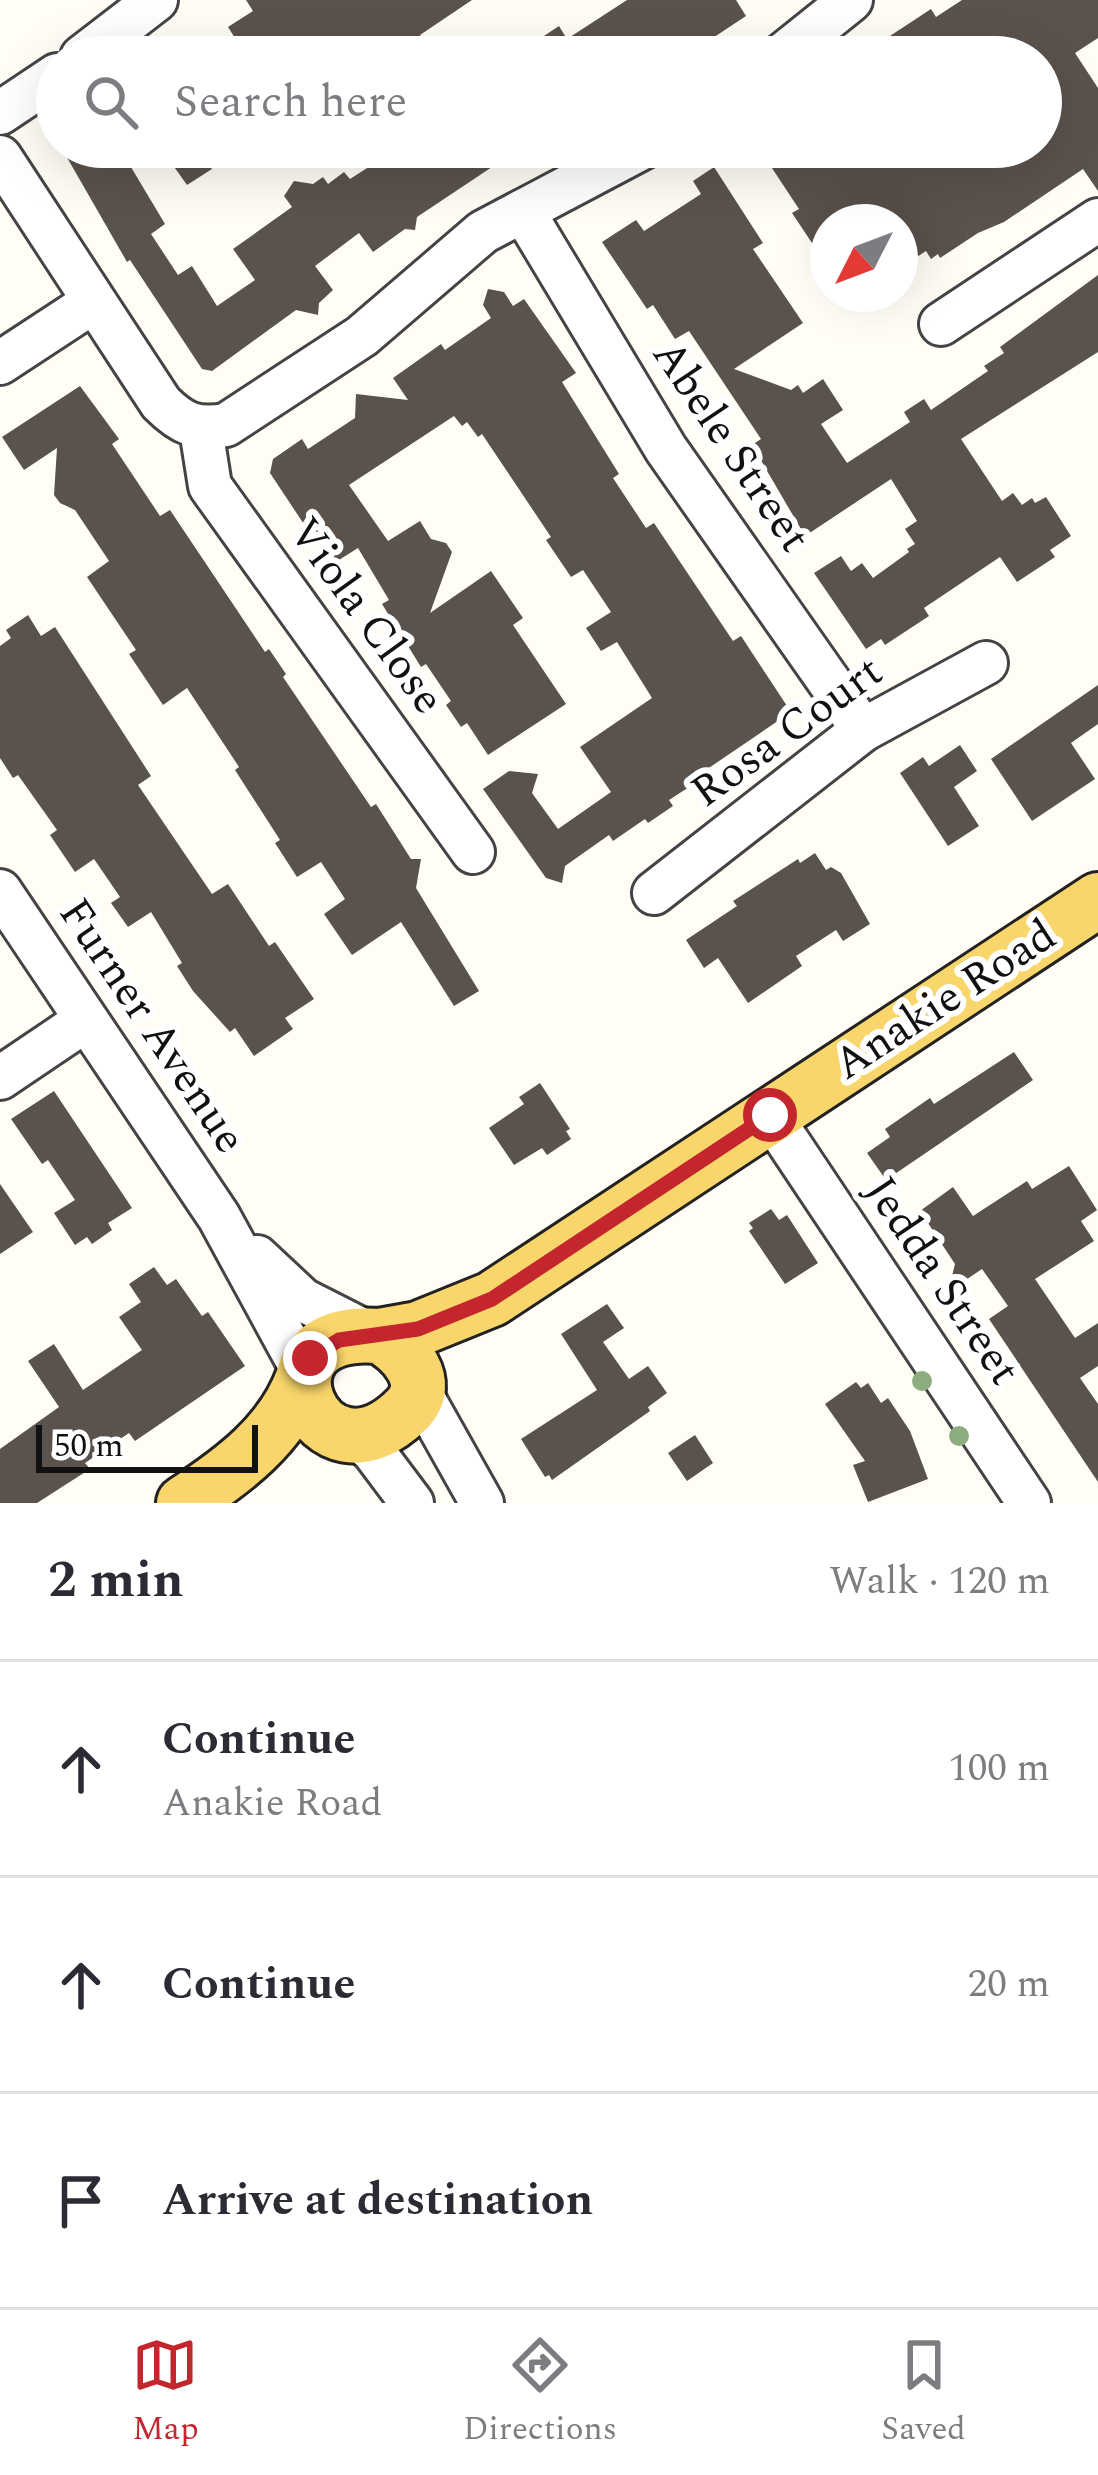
<!DOCTYPE html>
<html lang="en">
<head>
<meta charset="utf-8">
<style>
	:root { --surface:#fff; --page:#f2f2f3; --text:#2b2b33; --muted:#7c7c81; --line:#e1e1e2; --accent:#c4262e }
	body { margin:0; font-family:Spectral,serif; background:var(--page); color:var(--text) }
	.compass { position:absolute; left:810px; top:204px; width:108px; height:108px; border-radius:50%; background:var(--surface); box-shadow:0 12px 48px #0002; rotate:228deg }
	.scale { position:absolute; left:36px; bottom:30px; width:222px; box-sizing:border-box; padding-left:12px; border:6px solid #111; border-top:0; font-size:33px; line-height:42px; white-space:nowrap; color:#111; -webkit-text-stroke:9px #fff; paint-order:stroke }
	.stop { position:absolute; width:36px; height:36px; margin:-27px; border:9px solid #c4262e; border-radius:50%; background:#fff }
	.stop.end { background:#c4262e; border-color:#fff; box-shadow:0 3px 12px #0008 }
	.list { margin:0; padding:0; list-style:none }
	h2 { display:flex; justify-content:space-between; align-items:center; height:156px; margin:0; padding:0 48px; font-size:51px }
	h2 small { font-size:39px; font-weight:400; color:var(--muted) }
	.list li { display:grid; grid-template-columns:78px 1fr auto; gap:36px; align-items:center; box-sizing:border-box; height:216px; padding:0 48px; border-top:3px solid var(--line) }
	.list b { display:block; font-size:45px; white-space:nowrap }
	.list p { margin:0; font-size:39px; white-space:nowrap; color:var(--muted) }
	.list em { font-size:39px; font-style:normal; color:var(--muted) }
	.icon { flex:none; width:66px; height:66px; fill:none; stroke:currentColor; stroke-width:2; stroke-linecap:round; stroke-linejoin:round }
	.map { position:relative; flex:none; width:1098px; height:1503px; overflow:hidden }
	.search { position:absolute; background:var(--surface); box-shadow:0 12px 48px #0002; left:36px; right:36px; top:36px; height:132px; display:flex; align-items:center; gap:30px; box-sizing:border-box; padding:0 42px; border-radius:66px; color:var(--muted); font-size:45px }
	.sheet { height:804px; background:var(--surface) }
	nav { display:flex; justify-content:space-around; align-items:center; box-sizing:border-box; height:168px; border-top:3px solid var(--line); background:var(--surface); font-size:33px; color:var(--muted) }
	nav a { display:grid; justify-items:center; gap:6px }
	nav .on { color:var(--accent) }
	.map>svg:first-child { display:block }
	.building { fill:#5a524d }
	.lines { fill:none; stroke-linecap:round; stroke-linejoin:round }
	.minor-casing { stroke:#444; stroke-width:48 }
	.major-casing { stroke:#222; stroke-width:60 }
	.minor { stroke:#fff; stroke-width:42 }
	.major { stroke:#f9d66b; stroke-width:54 }
	.tree { fill:#8dad7f }
	.route { stroke:#c4262e; stroke-width:15 }
	.labels { text-anchor:middle; dominant-baseline:central; stroke-width:12; stroke-linejoin:round; paint-order:stroke }
	.street-label { font-size:45px; fill:#111; stroke:#fff }
</style>
</head>
<body>
<div class="map">
<svg width="1098" height="1503" viewBox="0 0 1098 1503">
	<rect width="100%" height="100%" fill="#fffdf5"/>
	<!-- building -->
	<g class="building">
		<path d="M 246,0 L 472,0 L 420,35 L 434,57 L 247,57 L 228,27 L 253,11 Z"/>
		<path d="M 627,0 L 736,0 L 746,16 L 684,57 L 512,57 L 559,26 L 567,39 Z"/>
		<path d="M 962,0 L 1098,0 L 1098,38 L 1075,53 L 1098,88 L 1098,191 L 1083,169 L 1004,222 L 978,233 L 940,258 L 938,254 L 931,259 L 926,251 L 900,268 L 900,222 L 828,222 L 828,267 L 792,213 L 799,209 L 758,147 L 815,147 L 825,163 L 850,147 L 1041,147 L 1041,57 L 858,57 L 931,9 L 936,17 Z"/>
		<path d="M 61,147 L 119,147 L 165,224 L 151,234 L 178,275 L 192,266 L 217,306 L 255,280 L 233,249 L 292,207 L 284,196 L 294,181 L 313,184 L 323,177 L 328,184 L 344,172 L 350,179 L 400,147 L 522,147 L 417,217 L 415,230 L 405,229 L 373,252 L 359,233 L 315,266 L 333,290 L 319,303 L 318,315 L 296,310 L 212,371 L 202,369 L 130,260 L 127,262 Z"/>
		<path d="M 160,147 L 197,147 L 212,169 L 187,185 Z"/>
		<path d="M 714,167 L 763,243 L 753,249 L 803,323 L 734,369 L 791,390 L 798,385 L 803,393 L 823,379 L 843,410 L 821,424 L 847,463 L 910,422 L 904,412 L 924,399 L 931,410 L 988,371 L 984,366 L 1004,353 L 1000,347 L 1098,275 L 1098,352 L 961,439 L 1002,501 L 1013,493 L 1022,505 L 1032,498 L 1035,503 L 1046,497 L 1071,536 L 1050,550 L 1055,557 L 1017,582 L 1000,557 L 924,608 L 929,616 L 885,645 L 881,639 L 866,649 L 814,573 L 841,556 L 851,571 L 862,563 L 873,578 L 909,552 L 907,549 L 915,544 L 905,529 L 917,521 L 891,479 L 805,536 L 752,445 L 761,439 L 689,331 L 675,339 L 653,305 L 647,309 L 602,242 L 636,220 L 644,231 L 701,194 L 693,181 Z"/>
		<path d="M 488,289 L 504,292 L 513,306 L 524,299 L 576,373 L 562,382 L 619,474 L 613,478 L 646,528 L 654,523 L 733,641 L 741,636 L 791,712 L 700,774 L 703,778 L 669,800 L 673,806 L 648,823 L 645,819 L 613,841 L 609,835 L 565,866 L 562,883 L 546,878 L 483,789 L 509,771 L 538,774 L 532,793 L 558,829 L 611,792 L 580,747 L 652,698 L 617,642 L 601,651 L 586,628 L 611,612 L 583,570 L 571,577 L 546,540 L 551,537 L 482,434 L 478,437 L 467,422 L 462,426 L 454,416 L 349,485 L 388,541 L 420,521 L 431,539 L 446,543 L 452,552 L 430,613 L 491,571 L 523,618 L 513,625 L 566,704 L 488,755 L 467,723 L 461,727 L 446,705 L 451,701 L 426,664 L 421,667 L 382,604 L 389,600 L 358,548 L 331,565 L 270,473 L 273,459 L 302,439 L 308,449 L 355,418 L 356,394 L 408,400 L 393,378 L 441,344 L 445,350 L 491,318 L 483,305 Z"/>
		<path d="M 80,386 L 119,439 L 112,444 L 160,516 L 170,510 L 265,652 L 269,649 L 286,674 L 283,677 L 371,807 L 376,804 L 411,859 L 421,859 L 416,888 L 479,991 L 454,1006 L 401,922 L 352,955 L 324,914 L 345,899 L 321,862 L 297,877 L 275,843 L 280,840 L 235,770 L 239,767 L 187,688 L 163,705 L 129,654 L 136,650 L 87,577 L 109,561 L 75,510 L 60,503 L 54,495 L 57,448 L 24,470 L 2,437 Z"/>
		<path d="M 28,615 L 41,636 L 55,627 L 151,776 L 138,785 L 212,894 L 228,884 L 269,946 L 275,942 L 314,999 L 285,1018 L 293,1029 L 254,1056 L 235,1028 L 230,1032 L 193,991 L 177,966 L 182,963 L 151,912 L 128,927 L 111,903 L 120,897 L 94,859 L 75,872 L 50,835 L 57,830 L 18,775 L 13,778 L 0,758 L 0,646 L 11,638 L 6,630 Z"/>
		<path d="M 1098,685 L 1098,724 L 1071,743 L 1095,779 L 1032,821 L 991,759 Z"/>
		<path d="M 960,745 L 977,771 L 954,787 L 979,826 L 948,846 L 900,773 L 923,757 L 929,766 Z"/>
		<path d="M 815,853 L 826,870 L 831,867 L 841,873 L 870,924 L 843,941 L 836,930 L 796,956 L 802,966 L 748,1003 L 718,958 L 704,968 L 686,940 L 737,906 L 733,901 L 798,859 L 800,863 Z"/>
		<path d="M 1014,1052 L 1033,1080 L 886,1180 L 867,1153 L 890,1137 L 885,1129 L 930,1098 L 934,1104 Z"/>
		<path d="M 540,1083 L 570,1129 L 566,1131 L 571,1139 L 547,1155 L 542,1148 L 514,1165 L 489,1128 L 524,1104 L 519,1097 Z"/>
		<path d="M 54,1091 L 132,1208 L 108,1223 L 112,1230 L 92,1244 L 87,1237 L 75,1245 L 54,1213 L 75,1200 L 48,1160 L 42,1164 L 11,1119 Z"/>
		<path d="M 1069,1166 L 1097,1210 L 1081,1221 L 1094,1241 L 1035,1279 L 1075,1338 L 1098,1323 L 1098,1366 L 1080,1378 L 1098,1404 L 1098,1482 L 989,1319 L 1008,1306 L 982,1269 L 948,1292 L 955,1264 L 920,1211 L 953,1187 L 973,1216 L 1027,1181 L 1032,1189 Z"/>
		<path d="M 0,1184 L 33,1232 L 0,1254 Z"/>
		<path d="M 771,1209 L 779,1220 L 787,1215 L 818,1263 L 785,1284 L 749,1231 L 753,1228 L 749,1223 Z"/>
		<path d="M 154,1267 L 167,1285 L 176,1279 L 202,1316 L 208,1312 L 245,1366 L 135,1441 L 129,1433 L 85,1463 L 90,1469 L 37,1503 L 0,1503 L 0,1449 L 59,1407 L 28,1361 L 54,1344 L 83,1390 L 142,1350 L 119,1317 L 141,1302 L 129,1284 Z"/>
		<path d="M 607,1304 L 624,1328 L 603,1342 L 629,1379 L 648,1366 L 667,1393 L 648,1407 L 650,1411 L 552,1480 L 549,1475 L 545,1477 L 521,1439 L 597,1390 L 561,1334 Z"/>
		<path d="M 856,1382 L 861,1388 L 868,1383 L 881,1403 L 888,1398 L 910,1431 L 928,1479 L 868,1502 L 853,1465 L 865,1461 L 825,1404 Z"/>
		<path d="M 695,1435 L 713,1463 L 687,1481 L 668,1453 Z"/>
	</g>
	<g class="lines">
		<defs>
			<g id="minor">
				<path d="M 82,57 L 156,0"/>
				<path d="M 780,57 L 851,0"/>
				<path d="M 0,113 L 57,75"/>
				<path d="M 0,157 L 161,403 C 182,424 196,430 226,425 L 362,336 L 483,232 L 644,147"/>
				<path d="M 523,211 L 666,449 L 863,730"/>
				<path d="M 941,324 L 1098,220"/>
				<path d="M 0,363 L 93,302"/>
				<path d="M 201,429 L 210,486 L 473,852"/>
				<path d="M 0,891 L 219,1217 L 304,1373"/>
				<path d="M 654,893 L 863,730 L 986,663"/>
				<path d="M 0,1078 L 86,1020"/>
				<path d="M 770,1115 L 1029,1503"/>
				<path d="M 257,1257 L 303,1300 L 374,1336"/>
				<path d="M 418,1389 L 482,1503"/>
				<path d="M 354,1434 L 373,1451 L 412,1503"/>
			</g>
			<g id="major">
				<path d="M 379,1336 L 418,1329 L 492,1299 L 1098,900"/>
				<path d="M 379,1336 C 404,1348 434,1382 408,1409 C 317,1501 242,1324 379,1336 Z"/>
				<path d="M 184,1503 C 233,1471 282,1435 303,1378"/>
			</g>
		</defs>
		<!-- minor casing -->
		<use href="#minor" class="minor-casing"/>
		<!-- major casing -->
		<use href="#major" class="major-casing"/>
		<!-- minor -->
		<use href="#minor" class="minor"/>
		<!-- major -->
		<use href="#major" class="major"/>
	</g>
	<!-- trees -->
	<g class="tree">
		<circle cx="922" cy="1381" r="10"/>
		<circle cx="959" cy="1436" r="10"/>
	</g>
	<g class="lines">
		<!-- route -->
		<path class="route" d="M 310,1358 L 339,1340 L 418,1329 L 492,1299 L 770,1115"/>
	</g>
	<g class="labels">
		<!-- street labels -->
		<g class="street-label">
			<text transform="translate(731 446) rotate(56)">Abele Street</text>
			<text transform="translate(366 616) rotate(54)">Viola Close</text>
			<text transform="translate(787 732) rotate(-36)">Rosa Court</text>
			<text transform="translate(945 1000) rotate(-33)">Anakie Road</text>
			<text transform="translate(152 1026) rotate(56)">Furner Avenue</text>
			<text transform="translate(942 1281) rotate(56)">Jedda Street</text>
		</g>
	</g>
</svg>
<svg class="compass" viewBox="-18 -18 36 36"><path d="M0-13l5 13h-10z" fill="#e53935"/><path d="M0 13l5-13h-10z" fill="#7c7c81"/></svg>
<div class="scale">50 m</div>
<div class="stop" style="left:770px;top:1115px"></div>
<div class="stop end" style="left:310px;top:1358px"></div>
<div class="search"><svg class="icon" aria-label="search" viewBox="0 0 24 24"><circle cx="10" cy="10" r="6"/><path d="M15 15l6 6"/></svg>Search here</div>
</div>
<section class="sheet">
<h2>2 min<small>Walk · 120 m</small></h2>
<ul class="list">
<li><svg class="icon" aria-label="ahead" viewBox="0 0 24 24"><path d="M12 20V5M6 11l6-6 6 6"/></svg><div><b>Continue</b><p>Anakie Road</p></div><em>100 m</em></li>
<li><svg class="icon" aria-label="ahead" viewBox="0 0 24 24"><path d="M12 20V5M6 11l6-6 6 6"/></svg><div><b>Continue</b></div><em>20 m</em></li>
<li><svg class="icon" aria-label="arrive" viewBox="0 0 24 24"><path d="M6 21V4h12l-3 4 3 4H6"/></svg><div><b>Arrive at destination</b></div></li>
</ul>
</section>
<nav>
<a class="on"><svg class="icon" aria-label="map" viewBox="0 0 24 24"><path d="M3 6l6-2 6 2 6-2v14l-6 2-6-2-6 2zM9 4v14M15 6v14"/></svg>Map</a>
<a><svg class="icon" aria-label="directions" viewBox="0 0 24 24"><path d="M12 3l9 9-9 9-9-9zM9 14v-3h6M13 9l2 2-2 2"/></svg>Directions</a>
<a><svg class="icon" aria-label="saved" viewBox="0 0 24 24"><path d="M7 4h10v16l-5-4-5 4z"/></svg>Saved</a>
</nav>
</body>
</html>
